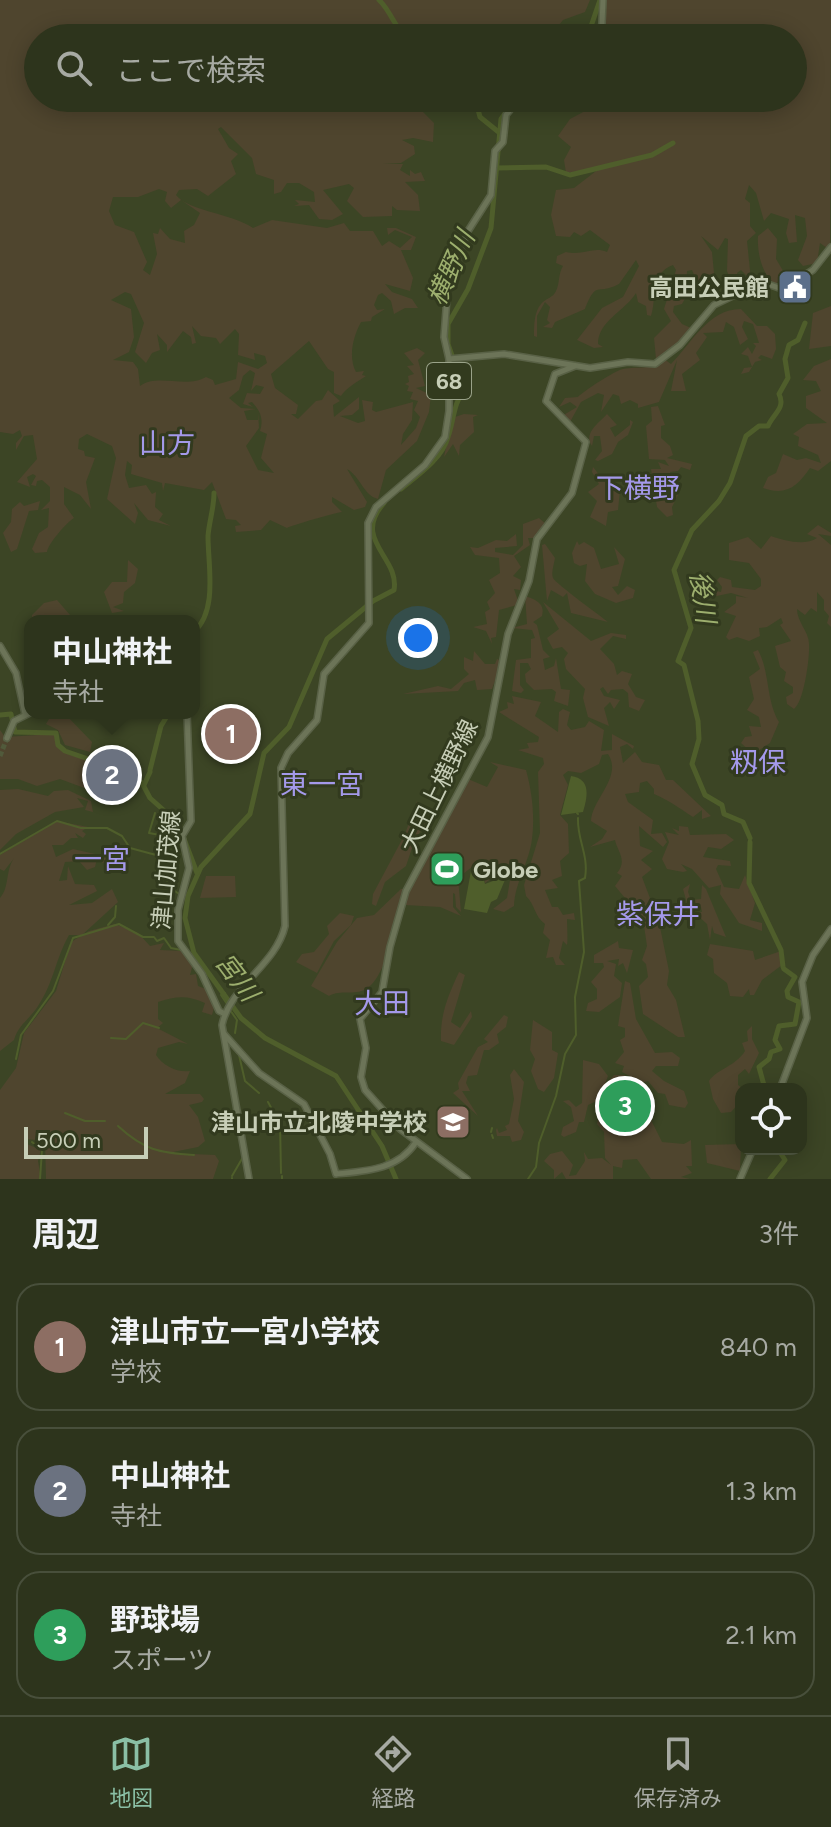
<!DOCTYPE html>
<html lang="ja">
<head>
<meta charset="utf-8">
<style>
	:root { --surface:#2d341c; --page:#353c25; --text:#f1f3f6; --muted:#a7aaa3; --line:#484f3b; --accent:#8abfa5 }
	body { margin:0; font-family:Figtree,"Noto Sans JP",sans-serif; background:var(--page); color:var(--text) }
	.controls { position:absolute; right:24px; bottom:24px; display:grid; overflow:hidden; border-radius:16px; box-shadow:0 4px 20px #0003 }
	.controls button { width:72px; height:72px; display:grid; place-items:center; padding:0; border:0; border-bottom:2px solid var(--line); background:var(--surface); color:var(--text); font:40px sans-serif }
	.scale { position:absolute; left:24px; bottom:20px; width:124px; box-sizing:border-box; padding-left:8px; border:4px solid #c7ceb7; border-top:0; font-size:22px; line-height:28px; white-space:nowrap; color:#c7ceb7; -webkit-text-stroke:6px #323a1e; paint-order:stroke }
	.you { position:absolute; left:418px; top:638px; width:28px; height:28px; margin:-20px; border:6px solid #fff; border-radius:50%; background:#1a73e8; box-shadow:0 0 0 12px #1a73e833 }
	.badge { display:grid; place-items:center; width:52px; height:52px; border-radius:50%; background:var(--accent); color:#fff; font-size:26px; font-weight:700 }
	.pin { position:absolute; translate:-50% -50%; border:4px solid #fff; box-shadow:0 2px 8px #0006 }
	.popup { position:absolute; left:24px; top:615px; width:176px; height:104px; box-sizing:border-box; display:grid; place-content:center; border-radius:16px; background:var(--surface); filter:drop-shadow(0 2px 6px #0005); font-size:26px; white-space:nowrap; color:var(--muted) }
	.popup b { font-size:30px; color:var(--text) }
	.popup::after { content:''; position:absolute; left:50%; top:100%; margin-left:-16px; border:16px solid transparent; border-top-color:var(--surface) }
	.list { margin:0; padding:0; list-style:none }
	h2 { display:flex; justify-content:space-between; align-items:center; height:104px; margin:0; padding:0 32px; font-size:34px }
	h2 small { font-size:26px; font-weight:400; color:var(--muted) }
	.list li { display:grid; grid-template-columns:52px 1fr auto; gap:24px; align-items:center; box-sizing:border-box; height:128px; margin:0 16px 16px; padding:0 16px; border:2px solid var(--line); border-radius:24px }
	.list b { display:block; font-size:30px; white-space:nowrap }
	.list p { margin:0; font-size:26px; white-space:nowrap; color:var(--muted) }
	.list em { font-size:26px; font-style:normal; color:var(--muted) }
	.icon { flex:none; width:44px; height:44px; fill:none; stroke:currentColor; stroke-width:2; stroke-linecap:round; stroke-linejoin:round }
	.map { position:relative; flex:none; width:831px; height:1179px; overflow:hidden }
	.search { position:absolute; background:var(--surface); box-shadow:0 4px 20px #0003; left:24px; right:24px; top:24px; height:88px; display:flex; align-items:center; gap:20px; box-sizing:border-box; padding:0 28px; border-radius:44px; color:var(--muted); font-size:30px }
	.sheet { height:536px; background:var(--surface) }
	nav { display:flex; justify-content:space-around; align-items:center; box-sizing:border-box; height:112px; border-top:2px solid var(--line); background:var(--surface); font-size:22px; color:var(--muted) }
	nav a { display:grid; justify-items:center; gap:4px }
	nav .on { color:var(--accent) }
	.map>svg:first-child { display:block }
	.green { fill:#4f452e; fill-rule:evenodd }
	.water { fill:#4f5e2b }
	.lines { fill:none; stroke-linecap:round; stroke-linejoin:round }
	.stream { stroke:#4f5e2b; stroke-width:2 }
	.river { stroke:#4f5e2b; stroke-width:5 }
	.major-tunnel { stroke:#515a3b; stroke-width:5; stroke-dasharray:5 2.5; stroke-linecap:butt }
	.major-casing { stroke:#596146; stroke-width:8 }
	.major { stroke:#6c7458; stroke-width:5 }
	.labels { text-anchor:middle; dominant-baseline:central; stroke-width:6; stroke-linejoin:round; paint-order:stroke }
	.shield { fill:#323a1e; stroke:#9aa289; stroke-width:2 }
	.shield-label { font-size:22px; font-weight:bold; fill:#c7ceb7 }
	.poi-label { font-size:24px; font-weight:bold; fill:#c7ceb7; stroke:#323a1e; text-anchor:end }
	.street-label { font-size:24px; fill:#c7ceb7; stroke:#323a1e }
	.water-label { font-size:26px; font-style:italic; fill:#9daf6e; stroke:#323a1e }
	.quarter-label { font-size:28px; fill:#a499ea; stroke:#323a1e }
</style>
</head>
<body>
<div class="map">
<svg width="831" height="1179" viewBox="0 0 831 1179">
	<rect width="100%" height="100%" fill="#3c4525"/>
	<!-- green -->
	<g class="green">
		<path d="M 0,0 L 590,0 L 585,12 L 563,20 L 549,38 L 38,38 L 38,98 L 424,98 L 423,112 L 434,123 L 433,142 L 413,138 L 402,140 L 414,146 L 415,154 L 401,163 L 383,164 L 403,164 L 400,170 L 410,176 L 410,170 L 415,174 L 421,172 L 425,181 L 405,182 L 418,195 L 420,211 L 397,210 L 392,206 L 392,216 L 363,217 L 347,201 L 354,188 L 349,184 L 323,190 L 343,214 L 332,220 L 319,219 L 309,205 L 294,206 L 299,204 L 295,200 L 315,202 L 314,192 L 299,183 L 287,183 L 281,192 L 274,194 L 274,180 L 256,174 L 252,158 L 221,127 L 218,129 L 229,148 L 238,154 L 231,161 L 236,174 L 208,196 L 197,189 L 179,190 L 176,195 C 188,211 231,213 253,228 L 272,220 L 327,228 L 344,223 L 350,231 L 373,231 L 382,246 L 389,241 L 400,248 L 412,237 L 395,230 L 388,235 L 387,228 L 396,228 L 416,237 L 411,250 L 401,250 L 413,278 L 410,291 L 385,284 L 392,292 L 412,299 L 418,308 L 405,308 L 394,314 L 391,301 L 382,293 L 378,295 L 374,305 L 377,310 L 385,309 L 372,317 L 371,321 L 361,322 C 353,337 348,357 356,372 L 364,371 L 362,375 L 366,376 C 357,382 346,388 341,396 L 334,393 L 334,372 L 328,369 L 309,341 L 271,374 L 275,388 L 298,405 L 296,414 L 291,414 L 298,419 L 316,401 L 322,400 L 328,390 L 340,401 L 333,405 L 334,417 L 359,397 L 359,409 L 352,415 L 340,416 L 358,423 L 365,421 L 362,400 L 373,402 L 372,410 L 376,412 L 413,402 L 412,420 L 403,434 L 401,445 L 416,428 L 420,417 L 414,410 L 418,401 L 410,399 L 413,392 L 407,391 L 409,386 L 405,384 L 409,382 L 408,376 L 414,374 L 407,366 L 414,365 L 404,353 L 417,348 L 425,353 L 418,360 L 425,386 L 416,388 L 431,395 L 429,412 L 417,441 L 386,470 L 378,499 C 363,495 361,477 347,469 L 367,502 L 365,507 L 354,510 L 332,497 L 332,502 L 342,512 C 335,513 292,525 287,528 L 270,520 L 261,530 L 236,532 L 235,526 L 241,525 L 236,520 L 226,519 L 212,482 L 204,490 L 165,483 L 163,491 L 162,483 L 131,474 L 132,465 L 127,461 L 125,475 L 129,488 L 146,485 L 152,494 L 156,492 L 155,507 L 163,514 L 159,520 L 171,526 L 148,520 L 134,503 L 138,513 L 135,524 L 107,499 L 116,458 L 112,446 L 87,434 L 79,439 L 78,449 L 84,451 L 85,456 L 95,458 L 86,482 L 91,509 L 80,495 L 64,487 L 64,504 L 74,518 C 66,523 48,544 47,552 L 35,553 L 32,549 L 39,533 L 48,527 L 49,508 L 41,510 L 50,501 L 50,487 L 42,480 L 37,481 L 36,486 L 31,485 L 36,476 L 33,474 L 27,477 L 30,487 L 17,482 L 37,459 L 33,435 L 24,436 L 16,450 L 16,443 L 22,436 L 20,430 L 13,434 L 0,432 ZM 159,189 L 167,192 L 165,201 L 171,208 L 181,200 L 200,213 L 194,225 L 184,231 L 185,243 L 170,239 L 160,228 L 158,234 L 153,233 L 157,254 L 150,275 L 143,270 L 147,262 L 134,232 L 115,225 L 109,211 L 113,197 L 138,197 ZM 125,292 L 131,294 L 144,323 L 135,352 L 146,363 L 152,353 L 160,350 L 157,334 L 167,345 L 167,352 L 183,331 L 191,337 L 192,344 L 196,343 L 192,326 L 201,336 L 216,338 L 220,344 L 235,329 L 239,334 L 238,355 L 255,360 L 254,353 L 265,356 L 267,363 L 258,369 L 238,362 L 236,379 L 215,385 L 213,380 L 206,377 C 186,389 158,373 140,386 L 138,369 L 133,362 L 113,360 L 129,352 L 134,337 L 131,309 L 111,300 ZM 250,370 L 255,373 L 251,391 L 256,385 L 264,387 L 260,394 L 247,393 L 243,404 L 253,407 L 248,403 L 252,402 C 260,411 264,418 260,431 L 267,434 L 261,458 L 274,473 L 258,470 L 246,446 L 259,428 L 258,412 L 258,420 L 247,420 L 244,411 L 256,409 L 241,408 L 229,398 L 239,390 L 243,376 Z"/>
		<path d="M 605,0 L 831,0 L 830,245 L 827,248 L 820,243 L 817,263 L 803,266 L 798,260 L 807,236 L 805,218 L 795,215 L 797,242 L 789,243 L 786,233 L 789,219 L 771,213 L 764,221 L 756,193 L 749,185 L 745,199 L 750,203 L 750,226 L 756,233 L 747,241 L 751,280 L 741,270 L 737,273 L 739,285 L 733,286 L 727,271 L 728,239 L 725,238 L 718,250 L 701,236 L 712,252 L 716,294 L 704,299 L 692,270 L 687,271 L 686,297 L 682,304 L 674,306 L 673,312 L 682,324 L 691,328 L 678,344 L 656,359 L 654,338 L 671,321 L 664,309 L 676,270 L 673,265 C 649,274 657,299 651,316 L 647,315 L 646,306 L 638,302 L 636,293 C 625,311 598,321 598,344 L 603,347 L 594,348 L 577,340 L 602,308 L 623,297 L 639,266 L 636,260 L 619,284 C 596,296 597,279 585,309 L 555,322 L 552,328 L 543,327 L 550,323 L 547,320 L 550,307 L 545,302 L 537,316 L 537,337 L 534,336 C 534,326 534,312 541,304 C 546,298 553,298 556,291 C 560,283 558,274 563,266 L 556,263 L 557,256 L 566,252 C 584,256 593,246 607,252 L 610,245 L 590,230 L 581,236 L 574,232 L 570,237 L 556,236 L 551,215 L 556,190 L 574,188 L 600,168 L 566,173 L 564,160 L 571,147 L 558,136 L 570,119 L 587,110 L 587,106 L 581,102 L 585,98 L 793,98 L 793,38 L 598,38 L 605,24 Z"/>
		<path d="M 768,228 L 777,239 L 776,259 L 785,274 L 776,284 C 762,276 757,253 758,236 Z"/>
		<path d="M 831,306 L 831,346 L 809,349 L 813,313 Z"/>
		<path d="M 741,309 L 757,326 L 767,326 L 775,334 L 776,349 L 772,359 L 761,355 L 758,358 L 762,360 L 755,362 L 749,372 L 741,374 L 744,368 L 752,367 L 748,356 L 741,354 L 748,347 L 752,354 L 756,346 L 753,343 L 759,343 L 753,324 L 744,321 L 742,327 L 748,339 L 740,345 L 734,327 L 726,322 L 723,332 L 703,333 L 707,337 L 696,353 L 700,360 L 682,374 L 686,391 L 671,391 L 677,360 L 659,402 L 638,408 L 638,404 L 630,400 L 621,404 L 619,396 L 613,394 L 601,412 L 604,395 L 598,393 L 581,402 L 570,422 L 562,416 L 577,407 L 570,402 L 559,407 L 565,398 L 578,397 C 582,392 616,370 623,369 C 638,366 649,371 664,359 L 671,364 C 691,344 708,309 741,309 Z"/>
		<path d="M 831,359 L 831,461 L 818,471 L 810,468 C 797,487 786,496 763,488 L 768,477 L 776,473 L 783,454 L 797,460 L 806,458 L 821,463 L 818,455 L 798,446 L 799,437 L 793,434 L 807,424 L 827,423 L 806,408 L 806,396 L 821,391 L 816,381 L 803,380 L 814,366 Z"/>
		<path d="M 658,406 L 665,425 L 661,426 L 661,438 L 670,446 L 673,455 L 667,458 L 692,464 L 690,470 L 681,467 L 678,471 L 670,472 L 678,495 L 672,507 L 673,515 L 667,517 L 657,507 L 651,469 L 661,469 L 658,462 L 669,466 L 665,460 L 649,459 L 646,426 L 652,421 L 651,407 Z"/>
		<path d="M 464,414 L 478,415 L 473,417 L 474,432 L 460,445 L 459,456 L 453,444 L 444,457 L 452,418 Z"/>
		<path d="M 607,414 L 617,425 L 610,428 L 615,437 L 630,425 L 630,420 L 633,422 L 628,435 L 618,442 L 612,454 L 598,461 L 595,460 L 602,451 L 600,436 L 594,436 L 592,446 C 583,433 599,423 607,414 Z"/>
		<path d="M 593,467 L 604,481 L 620,491 L 618,510 L 608,512 L 606,526 L 590,517 L 597,501 L 588,492 L 599,484 L 592,472 Z"/>
		<path d="M 40,501 L 38,510 L 29,511 L 17,549 L 11,552 L 3,533 L 11,522 L 12,509 L 20,502 L 24,506 Z"/>
		<path d="M 539,518 L 547,525 L 539,530 L 536,538 L 528,538 L 530,545 L 514,556 L 521,567 L 513,576 L 521,580 L 520,590 L 514,589 L 518,601 L 517,605 L 499,610 L 496,637 L 491,638 L 492,644 L 486,631 L 473,627 L 487,624 L 485,612 L 490,609 L 487,602 L 495,593 L 489,580 L 500,573 L 499,558 L 475,555 L 470,547 L 478,548 L 496,540 L 507,541 L 516,534 L 517,546 L 495,548 L 495,552 L 513,555 L 523,545 L 523,524 Z"/>
		<path d="M 818,525 L 831,533 L 831,536 L 818,534 L 831,545 L 831,627 L 827,623 L 829,616 L 824,610 L 824,600 L 817,592 L 817,612 L 811,608 L 805,615 L 797,609 C 797,622 809,632 809,644 C 810,657 804,702 794,709 L 787,704 L 786,697 L 793,693 L 793,687 L 784,681 L 786,672 L 780,667 L 775,646 L 791,641 L 780,625 L 783,623 L 781,618 L 767,627 L 759,628 L 760,636 L 749,641 L 737,637 L 729,640 L 726,637 L 736,616 L 724,612 L 736,603 L 736,596 L 748,598 L 731,593 L 707,598 L 702,586 L 709,582 L 713,590 L 721,592 L 722,587 L 717,580 L 720,577 L 731,580 L 732,587 L 755,590 L 761,586 L 761,579 L 749,563 L 729,560 L 729,543 L 748,537 L 761,549 L 771,536 C 785,541 805,546 817,538 L 807,534 Z"/>
		<path d="M 577,541 L 579,545 L 584,542 L 594,548 L 601,569 L 619,564 L 614,547 L 625,559 L 618,586 L 612,587 L 618,595 L 627,586 L 635,590 L 633,598 L 616,603 L 595,594 L 585,581 L 587,564 L 580,566 L 574,563 L 572,553 Z"/>
		<path d="M 545,544 L 555,558 C 554,565 551,572 553,578 C 556,584 602,617 608,622 L 571,613 L 567,593 L 563,597 L 551,590 L 547,601 L 542,545 Z"/>
		<path d="M 128,560 L 138,569 L 135,583 L 124,592 L 123,603 L 113,607 L 124,611 L 112,613 L 104,592 L 112,582 L 127,582 Z"/>
		<path d="M 525,596 C 534,599 546,603 542,616 L 533,622 L 537,625 L 543,650 L 550,657 L 543,659 L 545,670 L 554,666 L 556,658 L 561,689 L 570,690 L 568,706 L 554,701 L 556,692 L 552,689 L 534,690 L 526,682 L 525,674 L 531,669 L 528,663 L 520,663 L 520,685 L 524,690 L 521,693 L 512,691 L 516,660 L 531,658 L 531,639 L 535,638 L 532,630 L 512,628 L 527,624 Z"/>
		<path d="M 57,600 L 70,615 L 84,615 L 90,621 L 32,621 L 32,615 L 44,603 Z"/>
		<path d="M 543,602 L 591,641 L 611,633 L 626,635 L 626,639 L 613,636 L 600,649 L 614,664 L 617,675 L 622,671 L 632,674 L 628,684 L 636,697 L 645,700 L 639,711 L 629,707 L 628,693 L 623,689 L 611,690 L 608,694 L 603,687 L 600,689 L 604,696 L 620,700 L 614,709 L 610,702 L 604,708 L 609,726 L 588,717 L 583,698 L 585,689 L 566,669 L 564,659 L 568,653 L 562,647 L 553,649 L 547,638 L 559,629 Z"/>
		<path d="M 758,650 C 770,672 766,701 779,722 L 770,743 L 753,754 L 741,743 L 745,737 L 752,736 L 749,726 L 761,727 L 759,717 L 747,710 L 754,699 L 749,677 L 760,669 L 753,652 Z"/>
		<path d="M 474,651 L 485,664 L 495,664 L 497,659 L 502,661 L 492,689 L 477,690 L 475,680 L 464,683 L 458,691 L 403,694 L 438,686 L 451,689 L 469,674 L 464,669 L 464,657 L 473,661 Z"/>
		<path d="M 512,696 L 541,702 L 535,716 L 558,732 L 559,712 L 563,709 L 570,712 L 567,725 L 571,730 L 585,727 L 589,721 L 604,730 L 601,751 L 612,750 L 612,734 L 634,746 L 633,749 L 627,744 L 620,747 L 623,763 L 635,752 L 642,762 L 659,765 L 666,780 L 673,780 L 711,816 L 702,819 L 702,810 L 693,817 C 678,807 668,800 654,794 L 654,789 L 647,781 L 640,783 L 639,792 L 625,794 L 628,802 L 653,820 L 651,834 L 662,833 L 667,842 L 663,847 L 639,826 L 640,846 L 653,851 L 641,860 L 652,869 L 642,877 L 659,922 L 669,971 L 667,985 L 676,1000 L 685,1037 L 678,1037 L 643,1014 L 639,986 L 648,977 L 646,964 L 642,960 L 647,946 L 643,919 L 634,905 L 626,915 L 633,920 L 621,919 L 625,898 L 615,886 L 622,876 L 617,873 C 628,860 617,851 615,840 L 590,847 L 602,839 L 607,831 L 591,821 C 592,799 623,777 608,754 L 602,755 L 599,764 L 581,773 L 568,771 L 563,775 L 568,785 L 560,815 L 568,824 L 569,853 L 560,861 L 562,876 L 552,880 L 558,888 L 545,890 L 552,907 L 558,907 L 563,915 L 574,913 L 575,920 L 567,919 C 567,922 568,943 567,945 L 563,941 L 559,958 L 565,965 L 556,965 L 553,957 L 546,958 L 550,940 L 543,933 L 545,924 C 534,916 535,904 526,896 L 524,885 L 540,833 L 538,772 L 544,764 L 543,758 L 518,750 L 529,748 L 527,743 L 538,742 L 539,737 L 499,712 L 508,708 L 507,702 L 514,704 Z"/>
		<path d="M 52,714 L 65,714 L 92,742 L 90,752 L 65,745 L 58,730 L 46,724 Z"/>
		<path d="M 0,730 L 5,737 L 54,734 C 62,753 72,755 92,761 C 98,779 117,782 129,792 L 107,789 L 95,792 L 60,779 L 37,786 L 18,779 L 0,779 Z"/>
		<path d="M 490,762 L 526,770 C 532,791 535,817 532,839 C 529,863 515,882 514,906 L 504,912 L 493,909 L 507,898 L 511,874 L 502,871 L 485,883 L 481,870 L 475,870 L 473,866 L 458,878 L 461,912 L 456,907 L 455,894 L 453,893 L 453,907 L 461,916 L 440,907 L 405,905 L 409,890 L 468,779 L 487,787 L 498,767 Z"/>
		<path d="M 18,789 L 48,796 L 54,791 L 68,790 L 91,801 L 93,812 L 85,810 L 88,801 L 77,798 L 84,807 L 55,812 L 16,834 L 0,850 L 0,790 Z"/>
		<path d="M 417,801 L 421,819 L 426,824 L 415,839 L 406,866 L 385,882 L 376,906 L 372,904 L 373,894 L 405,834 Z"/>
		<path d="M 57,821 L 88,827 L 82,831 L 86,834 L 83,838 L 75,833 L 78,838 L 71,838 L 63,845 L 52,845 L 56,857 L 73,849 L 104,856 L 116,852 L 103,863 L 97,859 L 95,867 L 87,870 L 79,861 L 65,862 L 59,881 L 67,880 L 68,866 L 75,884 L 94,885 L 97,891 L 69,905 L 92,903 L 112,889 L 118,902 L 82,935 L 69,935 C 55,960 54,982 38,1006 C 29,1020 18,1025 14,1040 L 0,1051 L 0,898 C 10,887 5,869 15,857 L 4,871 L 0,869 L 0,855 Z"/>
		<path d="M 679,826 L 688,827 L 690,835 L 726,834 L 734,840 L 721,849 L 708,847 L 703,857 L 730,861 L 731,866 L 718,865 L 716,869 L 724,887 L 739,889 L 745,875 L 755,903 L 750,920 L 762,923 L 762,931 L 739,923 L 720,894 L 721,885 L 709,888 L 692,869 L 681,864 L 687,871 L 683,872 L 667,869 L 662,859 L 669,842 L 665,832 L 679,835 L 672,828 L 679,831 Z"/>
		<path d="M 206,876 L 235,876 L 236,897 L 200,898 Z"/>
		<path d="M 690,884 L 688,892 L 691,900 L 701,899 L 702,885 L 706,889 L 726,937 L 714,933 L 712,926 L 710,940 L 707,924 L 694,912 L 702,912 L 701,907 L 693,901 L 688,907 L 683,889 Z"/>
		<path d="M 401,889 L 405,889 C 399,913 387,978 366,989 C 354,996 341,989 329,996 L 311,986 L 337,942 L 357,918 L 374,915 Z"/>
		<path d="M 340,913 L 354,916 L 351,925 L 334,941 L 317,973 L 296,962 L 302,954 L 314,952 L 329,934 L 327,926 Z"/>
		<path d="M 115,924 L 138,933 L 150,946 L 164,943 L 160,950 L 182,951 L 193,964 L 190,975 L 196,974 L 198,986 L 206,989 L 214,1008 L 212,1015 L 202,1012 L 205,1003 C 188,995 176,996 158,1002 L 158,1019 L 163,1023 L 157,1028 L 188,1044 L 179,1042 L 158,1048 L 156,1055 C 163,1066 178,1073 190,1071 L 185,1083 L 165,1094 L 200,1094 L 204,1099 L 202,1102 L 189,1105 L 198,1117 L 205,1141 L 198,1147 L 168,1153 L 215,1155 L 219,1161 L 213,1179 L 46,1179 L 45,1141 L 26,1139 L 27,1144 L 41,1150 L 38,1161 L 41,1179 L 0,1179 L 0,1090 L 16,1068 L 24,1033 L 56,991 L 71,942 L 89,931 Z"/>
		<path d="M 618,941 L 619,948 L 633,950 L 627,973 L 623,963 L 618,966 L 619,959 L 607,961 L 616,964 L 614,976 L 622,983 L 620,997 L 599,1012 L 586,1011 L 588,1003 L 597,999 L 597,989 L 591,982 L 604,967 L 603,963 L 594,963 L 594,955 Z"/>
		<path d="M 710,944 L 753,951 L 755,960 L 781,951 L 782,965 L 762,980 L 754,995 L 750,995 L 749,989 L 743,997 L 730,996 L 727,983 L 714,973 L 713,959 L 707,955 Z"/>
		<path d="M 459,972 L 465,975 L 451,1022 L 460,1028 L 471,1011 L 472,1017 L 454,1045 L 441,1041 C 440,1014 448,996 459,972 Z"/>
		<path d="M 625,981 L 630,983 L 636,1019 L 655,1053 L 672,1052 L 680,1058 L 678,1066 L 656,1066 L 652,1071 L 664,1081 L 684,1091 L 688,1103 L 685,1108 L 669,1105 L 665,1094 L 658,1093 L 648,1081 L 642,1083 L 622,1072 L 624,1066 L 615,1063 L 624,1052 L 620,1040 L 625,1037 L 625,1028 L 618,1026 Z"/>
		<path d="M 504,1015 L 508,1017 L 506,1027 L 497,1034 L 499,1043 L 489,1050 L 484,1050 L 477,1075 L 468,1076 L 466,1083 L 470,1091 L 462,1091 L 478,1116 L 453,1093 L 459,1089 L 458,1083 L 478,1047 L 488,1042 L 484,1039 Z"/>
		<path d="M 533,1020 L 552,1032 L 552,1050 L 558,1053 L 554,1078 L 544,1092 L 538,1089 L 531,1071 L 535,1059 L 530,1050 Z"/>
		<path d="M 752,1026 L 752,1039 L 759,1053 L 749,1074 L 745,1069 L 738,1075 L 738,1085 L 743,1089 L 741,1101 L 731,1112 L 721,1113 L 713,1099 L 709,1081 C 717,1069 736,1066 745,1051 L 742,1043 L 748,1041 L 747,1031 Z"/>
		<path d="M 583,1060 L 599,1064 L 608,1076 L 599,1100 L 588,1105 L 584,1122 L 579,1122 L 576,1132 L 564,1137 L 561,1135 L 563,1127 L 574,1121 L 571,1107 L 563,1101 L 569,1100 L 576,1107 L 582,1103 Z"/>
		<path d="M 514,1069 L 524,1082 L 518,1121 L 524,1132 L 521,1140 L 512,1142 L 510,1136 L 497,1136 L 496,1130 L 497,1128 L 499,1133 L 507,1130 L 505,1126 L 509,1124 L 514,1099 L 510,1075 Z"/>
		<path d="M 614,1075 L 624,1075 L 641,1086 L 648,1114 L 662,1142 L 684,1144 L 691,1140 L 692,1166 L 686,1166 L 692,1173 L 681,1177 L 690,1179 L 651,1179 L 637,1159 L 623,1160 L 622,1168 L 613,1166 L 613,1179 L 566,1179 L 562,1172 L 554,1179 L 554,1170 L 544,1161 L 550,1154 L 562,1151 L 573,1165 L 569,1176 L 576,1175 L 585,1161 L 584,1152 L 588,1159 L 602,1158 L 611,1165 L 605,1158 L 604,1132 L 597,1124 L 606,1084 Z"/>
		<path d="M 741,1144 L 740,1171 L 707,1163 L 705,1145 Z"/>
	</g>
	<!-- water -->
	<g class="water">
		<path d="M 571,776 C 592,779 587,798 583,812 L 561,815 Z"/>
		<path d="M 481,870 L 485,884 L 493,881 L 502,871 L 507,875 L 497,899 L 491,902 L 487,913 L 464,909 L 471,871 Z"/>
	</g>
	<g class="lines">
		<!-- stream -->
		<g class="stream">
			<path d="M 92,792 L 109,784 L 113,786 L 125,771"/>
			<path d="M 155,813 L 149,833 L 160,835"/>
			<path d="M 577,813 L 578,814"/>
			<path d="M 157,852 L 160,835 L 167,828"/>
			<path d="M 0,854 L 57,821 L 81,828 L 107,828 L 122,836 L 130,848 L 156,855 L 157,878 L 179,894"/>
			<path d="M 167,883 L 168,853"/>
			<path d="M 108,925 L 115,917 L 116,906"/>
			<path d="M 225,993 L 221,995 L 227,1004"/>
			<path d="M 230,1010 L 237,1020 L 235,1033"/>
			<path d="M 111,1038 L 126,1039 L 143,1023 L 159,1028"/>
			<path d="M 239,1055 L 245,1081 L 259,1093"/>
			<path d="M 16,1059 L 21,1035 L 53,991 L 73,938 L 119,924 L 143,937 L 154,937 L 157,941 L 164,938 L 171,948 L 181,950"/>
			<path d="M 268,1102 L 274,1113"/>
			<path d="M 65,1113 L 85,1121 L 105,1121"/>
			<path d="M 275,1115 L 280,1123 L 281,1173"/>
			<path d="M 118,1126 C 144,1150 159,1153 194,1155"/>
			<path d="M 491,1132 L 492,1128"/>
			<path d="M 492,1135 L 493,1138"/>
			<path d="M 32,1142 L 42,1150 L 40,1179"/>
			<path d="M 232,1176 L 243,1157"/>
			<path d="M 282,1176 L 282,1179"/>
			<path d="M 232,1178 L 232,1179"/>
			<path d="M 528,1179 L 536,1167 L 539,1143 L 556,1096 L 565,1054 L 576,1035 L 575,997 L 584,952 L 579,881 L 585,878 C 589,855 577,840 578,818"/>
		</g>
		<!-- river -->
		<g class="river">
			<path d="M 379,0 C 391,11 395,29 407,38"/>
			<path d="M 587,38 L 600,0"/>
			<path d="M 475,98 L 480,117 L 501,134"/>
			<path d="M 496,168 L 546,167 L 570,175 L 652,155 L 673,143"/>
			<path d="M 401,489 C 418,475 442,459 448,437 C 454,420 453,405 464,389 L 448,344 L 448,324 L 468,289 L 491,228 L 501,119 L 516,98"/>
			<path d="M 384,503 C 351,540 400,557 394,590 L 373,601 L 327,639 L 289,727 L 264,753 L 250,814 L 201,867 L 188,896 L 185,918 L 194,953 L 241,1018 L 265,1038 L 336,1076 L 382,1146 L 396,1179"/>
			<path d="M 194,632 C 218,610 208,566 208,536 C 209,522 214,508 214,493"/>
			<path d="M 0,715 L 11,714 L 15,732 L 56,733 L 58,745 L 65,751 L 94,761 L 119,765 L 142,783 L 150,798 L 178,823 L 197,873"/>
			<path d="M 150,770 L 161,726 L 169,713"/>
			<path d="M 144,785 L 150,772"/>
			<path d="M 750,838 L 743,822 L 724,814 L 722,805 L 705,795 L 692,764 L 699,739 L 698,721 L 684,665 L 678,661 L 691,628 L 674,570 L 692,530 L 719,501 L 730,483 L 746,436 L 759,426 L 768,426 C 773,414 786,408 779,394 L 788,378 L 785,359 L 789,345 L 798,340 L 805,323"/>
			<path d="M 750,842 L 749,883 L 781,950 L 783,967"/>
			<path d="M 765,1089 L 759,1067 L 769,1059 L 771,1052 L 780,1049 L 775,1040 L 779,1026 L 795,1024 L 799,1002 L 788,997 L 787,991 L 795,977 L 784,969"/>
			<path d="M 770,1179 L 785,1160 L 778,1149"/>
		</g>
		<!-- major-tunnel -->
		<path class="major-tunnel" d="M 0,756 L 7,738"/>
		<defs>
			<g id="major">
				<path d="M 596,38 L 602,24 L 603,0"/>
				<path d="M 449,359 L 504,354 L 590,368 L 628,362 L 655,364 L 680,345 L 714,305 L 762,282 L 782,289 L 813,270 L 831,247"/>
				<path d="M 0,646 L 16,673 L 25,714"/>
				<path d="M 187,713 L 191,821 L 182,836 L 189,868 L 178,910 L 178,941 L 202,974 L 219,1011 L 225,1014"/>
				<path d="M 7,738 L 14,721 L 30,713"/>
				<path d="M 224,1034 L 259,1073 L 304,1104 L 330,1154 L 336,1174 C 366,1171 398,1170 416,1142"/>
				<path d="M 780,1089 L 807,1018 L 802,982 L 813,955 L 831,929"/>
				<path d="M 249,1179 L 222,1025 C 230,986 276,965 285,926 L 281,768 L 288,753 L 317,720 L 324,674 L 369,623 L 368,523 L 376,507 L 425,465 L 445,437 L 449,411 L 449,359 L 444,337 L 448,284 L 468,231 L 491,195 L 495,151 L 503,142 L 506,115 L 520,98"/>
				<path d="M 467,1179 L 400,1129 L 365,1090 L 361,1077 L 366,1048 L 360,1019 L 382,992 L 390,947 L 406,891 L 488,737 L 508,634 L 529,581 L 537,539 L 572,493 L 586,442 L 546,401 L 555,374 L 575,366"/>
				<path d="M 740,1179 L 753,1149"/>
			</g>
		</defs>
		<!-- major casing -->
		<use href="#major" class="major-casing"/>
		<!-- major -->
		<use href="#major" class="major"/>
	</g>
	<!-- icons -->
	<defs>
		<symbol id="civic-square" viewBox="-11 -11 22 22"><rect x="-9" y="-9" width="18" height="18" rx="4" fill="#5c6f8a" stroke="#323a1e"/><path d="M-.6-6.5H3V-4.5H.6V-3L4-1V1h2V6H-6V1h2V-1L-.6-3ZM-1.2 2.5V6h2.4V2.5Z" fill="#fff"/></symbol>
		<symbol id="stadium-square" viewBox="-11 -11 22 22"><rect x="-9" y="-9" width="18" height="18" rx="4" fill="#2e9e5b" stroke="#323a1e"/><path d="M0-5a6.5 5 0 1 0 0 10a6.5 5 0 1 0 0-10ZM-3.5-1.8h7v3.6h-7Z" fill="#fff"/></symbol>
		<symbol id="school-square" viewBox="-11 -11 22 22"><rect x="-9" y="-9" width="18" height="18" rx="4" fill="#8d6e63" stroke="#323a1e"/><path d="M0-5L7-2L0 1L-7-2ZM-4 1L0 2.5L4 1V4Q0 6-4 4Z" fill="#fff"/></symbol>
	</defs>
	<g fill-rule="evenodd">
		<use href="#civic-square" x="775" y="267" width="40" height="40"/>
		<use href="#stadium-square" x="427" y="849" width="40" height="40"/>
		<use href="#school-square" x="433" y="1102" width="40" height="40"/>
	</g>
	<g class="labels">
		<!-- shield labels -->
		<rect class="shield" x="427" y="363" width="44" height="36" rx="6"/>
		<g class="shield-label">
			<text x="449" y="381">68</text>
		</g>
		<!-- poi labels -->
		<g class="poi-label">
			<text x="769" y="287">高田公民館</text>
			<text x="473" y="869" text-anchor="start">Globe</text>
			<text x="427" y="1122">津山市立北陵中学校</text>
		</g>
		<!-- street labels -->
		<g class="street-label">
			<text transform="translate(439 786) rotate(-64)">大田上横野線</text>
			<text transform="translate(166 870) rotate(-85)">津山加茂線</text>
		</g>
		<!-- water labels -->
		<g class="water-label">
			<text transform="translate(451 268) rotate(-66)">横野川</text>
			<text transform="translate(703 597) rotate(82)">後川</text>
			<text transform="translate(237 977) rotate(53)">宮川</text>
		</g>
		<!-- quarter labels -->
		<g class="quarter-label">
			<text x="167" y="443">山方</text>
			<text x="638" y="488">下横野</text>
			<text x="758" y="762">籾保</text>
			<text x="322" y="784">東一宮</text>
			<text x="102" y="859">一宮</text>
			<text x="658" y="914">紫保井</text>
			<text x="382" y="1003">大田</text>
		</g>
	</g>
</svg>
<div class="controls">
<button><svg class="icon" aria-label="locate" viewBox="0 0 24 24"><circle cx="12" cy="12" r="6"/><path d="M12 2v4M12 18v4M2 12h4M18 12h4"/></svg></button>
</div>
<div class="scale">500 m</div>
<div class="you"></div>
<div class="pin badge" style="left:231px;top:734px;background:#8d6e63">1</div>
<div class="pin badge" style="left:112px;top:775px;background:#6b7280">2</div>
<div class="popup"><b>中山神社</b>寺社</div>
<div class="pin badge" style="left:625px;top:1106px;background:#2e9e5b">3</div>
<div class="search"><svg class="icon" aria-label="search" viewBox="0 0 24 24"><circle cx="10" cy="10" r="6"/><path d="M15 15l6 6"/></svg>ここで検索</div>
</div>
<section class="sheet">
<h2>周辺<small>3件</small></h2>
<ul class="list">
<li><span class="badge" style="background:#8d6e63">1</span><div><b>津山市立一宮小学校</b><p>学校</p></div><em>840 m</em></li>
<li><span class="badge" style="background:#6b7280">2</span><div><b>中山神社</b><p>寺社</p></div><em>1.3 km</em></li>
<li><span class="badge" style="background:#2e9e5b">3</span><div><b>野球場</b><p>スポーツ</p></div><em>2.1 km</em></li>
</ul>
</section>
<nav>
<a class="on"><svg class="icon" aria-label="map" viewBox="0 0 24 24"><path d="M3 6l6-2 6 2 6-2v14l-6 2-6-2-6 2zM9 4v14M15 6v14"/></svg>地図</a>
<a><svg class="icon" aria-label="directions" viewBox="0 0 24 24"><path d="M12 3l9 9-9 9-9-9zM9 14v-3h6M13 9l2 2-2 2"/></svg>経路</a>
<a><svg class="icon" aria-label="saved" viewBox="0 0 24 24"><path d="M7 4h10v16l-5-4-5 4z"/></svg>保存済み</a>
</nav>
</body>
</html>
